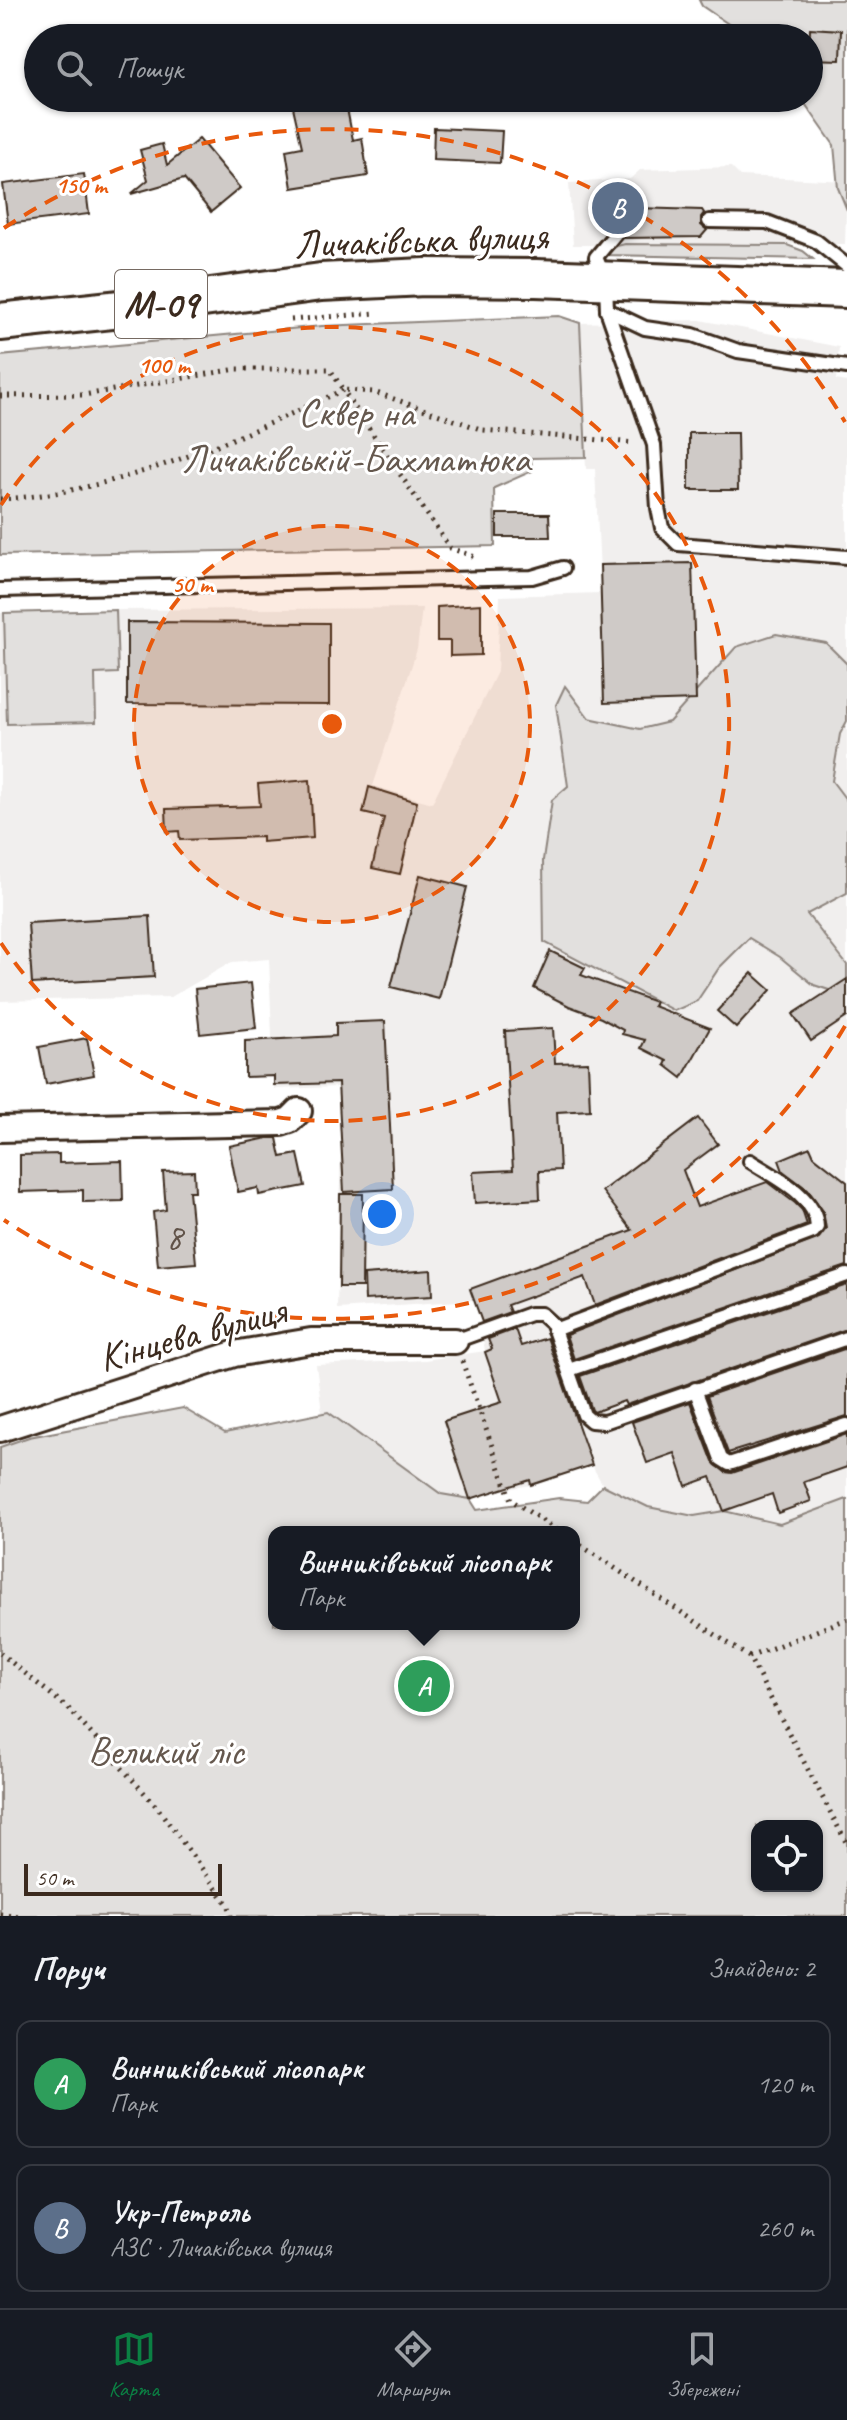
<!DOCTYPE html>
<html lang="uk">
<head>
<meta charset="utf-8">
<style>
	:root { --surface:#171b24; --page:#20242c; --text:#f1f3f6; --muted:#9ea1a6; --line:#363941; --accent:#0b8043 }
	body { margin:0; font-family:Caveat,sans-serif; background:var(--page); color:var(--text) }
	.controls { position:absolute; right:24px; bottom:24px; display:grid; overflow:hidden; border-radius:16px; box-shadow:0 2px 6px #0004 }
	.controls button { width:72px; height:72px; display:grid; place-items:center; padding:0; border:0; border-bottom:2px solid var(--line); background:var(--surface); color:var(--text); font:40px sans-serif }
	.scale { position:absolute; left:24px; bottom:20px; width:198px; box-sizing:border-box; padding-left:8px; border:4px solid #3b2a1e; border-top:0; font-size:22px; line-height:28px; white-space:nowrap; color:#3b2a1e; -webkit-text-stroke:6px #fff; paint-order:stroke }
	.you { position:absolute; left:382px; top:1214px; width:28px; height:28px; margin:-20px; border:6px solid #fff; border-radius:50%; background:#1a73e8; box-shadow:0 0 0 12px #1a73e833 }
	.badge { display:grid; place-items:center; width:52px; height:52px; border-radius:50%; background:var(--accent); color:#fff; font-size:26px; font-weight:700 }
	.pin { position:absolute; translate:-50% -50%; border:4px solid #fff; box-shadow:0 2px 8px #0006 }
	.popup { position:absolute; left:268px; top:1526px; width:312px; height:104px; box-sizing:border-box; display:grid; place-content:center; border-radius:16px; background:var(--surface); filter:drop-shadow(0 2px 6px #0005); font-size:26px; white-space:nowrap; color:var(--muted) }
	.popup b { font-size:30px; color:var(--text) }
	.popup::after { content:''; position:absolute; left:50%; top:100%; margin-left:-16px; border:16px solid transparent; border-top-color:var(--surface) }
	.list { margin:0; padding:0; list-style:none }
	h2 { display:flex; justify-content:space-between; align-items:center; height:104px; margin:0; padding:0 32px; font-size:34px }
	h2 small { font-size:26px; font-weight:400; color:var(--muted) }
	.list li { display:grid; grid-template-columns:52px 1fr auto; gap:24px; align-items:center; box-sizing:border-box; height:128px; margin:0 16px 16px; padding:0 16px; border:2px solid var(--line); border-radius:16px }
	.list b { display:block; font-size:30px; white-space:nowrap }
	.list p { margin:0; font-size:26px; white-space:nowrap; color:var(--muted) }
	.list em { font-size:26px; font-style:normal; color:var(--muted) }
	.icon { flex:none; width:44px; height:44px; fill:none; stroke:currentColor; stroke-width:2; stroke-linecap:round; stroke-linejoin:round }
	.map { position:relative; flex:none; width:847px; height:1916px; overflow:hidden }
	.search { position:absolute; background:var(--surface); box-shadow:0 2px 6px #0004; left:24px; right:24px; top:24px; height:88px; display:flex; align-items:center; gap:20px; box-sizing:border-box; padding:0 28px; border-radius:44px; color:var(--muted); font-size:30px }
	.sheet { height:392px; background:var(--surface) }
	nav { display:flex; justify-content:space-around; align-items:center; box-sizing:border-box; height:112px; border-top:2px solid var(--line); background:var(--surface); font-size:22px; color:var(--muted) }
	nav a { display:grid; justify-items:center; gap:4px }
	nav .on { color:var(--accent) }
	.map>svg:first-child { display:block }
	.built { fill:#f1efee }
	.green { fill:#e2e0de; stroke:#8e857e; stroke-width:2; fill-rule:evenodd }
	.building { fill:#cfcac7; stroke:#3b2a1e; stroke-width:2 }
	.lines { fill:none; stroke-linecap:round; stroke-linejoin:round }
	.lane-casing { stroke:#3b2a1e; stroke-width:18 }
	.street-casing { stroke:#3b2a1e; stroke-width:30 }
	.primary-casing { stroke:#3b2a1e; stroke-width:42 }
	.path { stroke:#3b2a1e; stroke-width:5; stroke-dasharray:2 6; stroke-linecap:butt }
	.lane { stroke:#fff; stroke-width:12 }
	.street { stroke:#fff; stroke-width:24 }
	.primary { stroke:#fff; stroke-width:36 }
	.ring { fill:none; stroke:#e8590c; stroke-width:4; stroke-dasharray:14 10 }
	.labels { text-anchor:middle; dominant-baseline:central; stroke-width:6; stroke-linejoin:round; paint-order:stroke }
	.number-label { font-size:36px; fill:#605248 }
	.shield { fill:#fff; stroke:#766a62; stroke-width:2 }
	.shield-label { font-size:38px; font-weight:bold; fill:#3b2a1e }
	.street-label { font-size:40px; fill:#3b2a1e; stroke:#fff }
	.park-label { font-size:40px; fill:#65584e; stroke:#fff }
	.centre { fill:#e8590c; stroke:#fff; stroke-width:4 }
	.ring-label { font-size:24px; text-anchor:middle; font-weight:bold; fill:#e8590c; stroke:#fff; stroke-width:6; stroke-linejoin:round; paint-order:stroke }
</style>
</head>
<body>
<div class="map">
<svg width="847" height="1916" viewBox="0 0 847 1916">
	<rect width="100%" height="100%" fill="#fff"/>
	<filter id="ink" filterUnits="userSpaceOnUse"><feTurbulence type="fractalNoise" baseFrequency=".0125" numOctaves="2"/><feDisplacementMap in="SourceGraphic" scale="16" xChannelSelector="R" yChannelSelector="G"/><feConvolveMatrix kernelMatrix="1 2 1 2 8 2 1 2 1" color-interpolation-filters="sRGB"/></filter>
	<g filter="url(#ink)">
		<!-- built -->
		<g class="built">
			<path d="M 731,167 L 740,176 L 847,181 L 845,244 L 573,245 L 569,183 L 630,179 L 640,170 Z"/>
			<path d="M 700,320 L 839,347 L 836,380 L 847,382 L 847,1499 L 780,1524 L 724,1511 L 694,1516 L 648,1507 L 603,1485 L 592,1466 L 531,1485 L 496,1491 L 470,1499 L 396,1486 L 323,1421 L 316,1365 L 425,1360 L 485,1351 L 479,1315 L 474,1300 L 337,1309 L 341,1131 L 339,1087 L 274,1089 L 269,959 L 232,962 L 171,997 L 0,1001 L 0,613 L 116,610 L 422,608 L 417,649 L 373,786 L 432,803 L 497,672 L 500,596 L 601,593 L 595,469 L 586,469 L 580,323 Z"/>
		</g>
		<!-- green -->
		<g class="green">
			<path d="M 699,0 L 847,0 L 847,210 L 838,188 L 834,145 L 801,98 L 809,98 L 809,38 L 749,38 L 702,6 Z"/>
			<path d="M 625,244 L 787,245 L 803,251 L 813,259 L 605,255 L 617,246 Z"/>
			<path d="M 559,316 L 580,323 L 586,457 L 531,458 L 532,471 L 494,488 L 495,546 L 0,555 L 0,356 L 322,326 Z"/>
			<path d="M 116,610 L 118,673 L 95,674 L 96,722 L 7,724 L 4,613 Z"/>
			<path d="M 776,634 L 826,643 L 847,664 L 847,721 L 840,734 L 832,781 L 847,801 L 847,893 L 807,914 L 847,965 L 847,996 L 814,985 L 780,957 L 749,938 L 719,968 L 697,1001 L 674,1011 L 544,942 L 543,860 L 552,800 L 568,786 L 556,705 L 565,686 L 589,718 L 640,729 L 669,722 L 736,647 Z"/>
			<path d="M 183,1408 L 225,1433 L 328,1412 L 441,1494 L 470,1499 L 477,1510 L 559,1498 L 587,1501 L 603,1485 L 648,1507 L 694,1516 L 724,1511 L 780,1524 L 847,1499 L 847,1916 L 0,1916 L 0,1447 L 29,1437 ZM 274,1532 L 574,1532 L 574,1624 L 274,1624 ZM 757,1826 L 817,1826 L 817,1886 L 757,1886 Z"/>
		</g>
		<!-- building -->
		<g class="building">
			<path d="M 810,28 L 841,30 L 840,60 L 809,59 Z"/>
			<path d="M 291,98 L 345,98 L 353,140 L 362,138 L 368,176 L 292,188 L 286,150 L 302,147 Z"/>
			<path d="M 434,128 L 502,131 L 500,163 L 433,160 Z"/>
			<path d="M 199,139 L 240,188 L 211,212 L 184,179 L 131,194 L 148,180 L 140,150 L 162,144 L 167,165 Z"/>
			<path d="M 84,174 L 89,214 L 8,224 L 3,184 Z"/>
			<path d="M 601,187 L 630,188 L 636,208 L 702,210 L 704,213 L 701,217 L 701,225 L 707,230 L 701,237 L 623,238 L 625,231 L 621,226 L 614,224 L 609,227 L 603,221 Z"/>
			<path d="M 689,433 L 737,433 L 738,490 L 689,490 Z"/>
			<path d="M 497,514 L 549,514 L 550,537 L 497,537 Z"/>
			<path d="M 692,563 L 696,700 L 604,703 L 600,565 Z"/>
			<path d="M 481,604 L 481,655 L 450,656 L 450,641 L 437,641 L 437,607 Z"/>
			<path d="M 127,622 L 329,623 L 329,705 L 127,704 Z"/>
			<path d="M 310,780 L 313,838 L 262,842 L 262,837 L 180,840 L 179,831 L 167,832 L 166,809 L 260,806 L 258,784 Z"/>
			<path d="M 369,787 L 417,802 L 400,874 L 372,868 L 384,818 L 363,813 Z"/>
			<path d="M 420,875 L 467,887 L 439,999 L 391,987 Z"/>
			<path d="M 150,916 L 154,977 L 32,984 L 28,923 Z"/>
			<path d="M 550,951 L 585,968 L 581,975 L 655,1002 L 653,1006 L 710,1028 L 682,1078 L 665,1065 L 667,1061 L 641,1048 L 645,1040 L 622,1034 L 623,1030 L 601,1018 L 569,1006 L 534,988 Z"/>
			<path d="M 752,973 L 771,990 L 736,1028 L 717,1011 Z"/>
			<path d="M 847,979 L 847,1017 L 811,1041 L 793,1014 Z"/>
			<path d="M 251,983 L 256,1028 L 200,1034 L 195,989 Z"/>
			<path d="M 385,1021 L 393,1189 L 344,1192 L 338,1083 L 274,1085 L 274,1076 L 245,1077 L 245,1041 L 336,1036 L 336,1023 Z"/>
			<path d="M 553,1028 L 555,1063 L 588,1062 L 590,1110 L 557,1112 L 560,1170 L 539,1171 L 540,1199 L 475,1203 L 473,1172 L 513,1170 L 505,1031 Z"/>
			<path d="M 87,1038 L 94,1075 L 46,1084 L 39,1047 Z"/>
			<path d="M 698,1118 L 718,1144 L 683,1170 L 697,1207 L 767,1182 L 795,1203 L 802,1210 L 807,1225 L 595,1305 L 585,1277 L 507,1305 L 510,1312 L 482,1322 L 470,1289 L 632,1230 L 602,1191 Z"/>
			<path d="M 268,1138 L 277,1138 L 281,1157 L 298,1154 L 305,1186 L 259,1195 L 258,1188 L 238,1192 L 229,1146 Z"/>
			<path d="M 810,1147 L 814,1156 L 847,1182 L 847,1266 L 574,1359 L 566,1335 L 819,1238 L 826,1229 L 823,1211 L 808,1190 L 783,1171 L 779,1160 Z"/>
			<path d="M 59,1154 L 59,1163 L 122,1161 L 123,1201 L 83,1202 L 83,1190 L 20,1192 L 20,1155 Z"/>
			<path d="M 194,1171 L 195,1191 L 189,1191 L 196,1263 L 158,1266 L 153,1212 L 166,1210 L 163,1172 Z"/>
			<path d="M 340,1194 L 363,1194 L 362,1287 L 339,1287 Z"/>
			<path d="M 431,1270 L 432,1296 L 365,1300 L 364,1275 Z"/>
			<path d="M 847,1285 L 847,1329 L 626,1405 L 624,1401 L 594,1412 L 592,1410 L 580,1376 Z"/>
			<path d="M 515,1329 L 521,1346 L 547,1338 L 548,1340 L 592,1465 L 531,1485 L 530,1480 L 470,1499 L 444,1421 L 502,1402 L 485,1352 L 492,1349 L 488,1339 Z"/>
			<path d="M 847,1348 L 847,1416 L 728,1453 L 707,1396 Z"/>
			<path d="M 690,1402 L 713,1462 L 725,1472 L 732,1473 L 847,1434 L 847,1467 L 804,1482 L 811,1501 L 778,1513 L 772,1494 L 724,1511 L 711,1477 L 686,1486 L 675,1453 L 647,1463 L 632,1422 Z"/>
		</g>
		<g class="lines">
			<defs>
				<g id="lane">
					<path d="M 709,221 L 767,222 L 816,241 L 847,266"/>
					<path d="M 616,233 L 596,257 L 606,282 L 607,310 L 654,445 L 658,508 L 662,528 L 678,544 L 847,557"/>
					<path d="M 607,310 L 645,328 L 693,335 L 738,351 L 847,367"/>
					<path d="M 0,590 L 532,577 L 563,568"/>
					<path d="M 554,1330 L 813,1232 L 817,1227 C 816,1195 774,1177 750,1161"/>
					<path d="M 455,1341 L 530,1314 L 541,1314 L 552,1324 L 584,1415 L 591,1421 L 604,1422 L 847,1338"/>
					<path d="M 569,1370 L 847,1275"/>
					<path d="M 695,1389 L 721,1459 L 729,1464 L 847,1425"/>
				</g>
				<g id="street">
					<path d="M 0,1129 L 281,1123 L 290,1120 L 299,1111"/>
					<path d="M 0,1429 L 234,1354 L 311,1341 L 455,1341"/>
				</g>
				<path id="primary" d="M 0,322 L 130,308 L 321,282 L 425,277 L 536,278 L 847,289"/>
			</defs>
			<!-- lane casing -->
			<use href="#lane" class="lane-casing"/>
			<!-- street casing -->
			<use href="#street" class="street-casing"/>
			<!-- primary casing -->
			<use href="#primary" class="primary-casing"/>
			<!-- path -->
			<g class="path">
				<path d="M 291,320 L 377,313"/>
				<path d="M 0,396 L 84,395 L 237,369 L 330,369 L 343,390 L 374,392 L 483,430 L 635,443"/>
				<path d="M 0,499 C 114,494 240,438 343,390 L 450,548 L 478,558"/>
				<path d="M 462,1361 L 511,1500 L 560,1532"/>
				<path d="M 574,1541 L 749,1657 L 847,1844"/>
				<path d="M 0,1653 L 68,1708 L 157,1807 L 229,1906 L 231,1916"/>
				<path d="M 749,1657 L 847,1619"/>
				<path d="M 0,1914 L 21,1916"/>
			</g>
			<!-- lane -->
			<use href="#lane" class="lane"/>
			<!-- street -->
			<use href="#street" class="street"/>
			<!-- primary -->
			<use href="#primary" class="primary"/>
		</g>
	</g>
	<!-- distance rings -->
	<circle cx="332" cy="724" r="198" fill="#e8590c" fill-opacity=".12"/>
	<g class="ring">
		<circle cx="332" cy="724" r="198"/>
		<path d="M1 505A397 397 0 1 1 1 943"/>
		<path d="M845 1026A595 595 0 0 1 4 1220M4 228A595 595 0 0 1 845 422"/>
	</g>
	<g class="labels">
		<!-- number labels -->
		<g class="number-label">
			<text x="174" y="1237">8</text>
		</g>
		<!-- shield labels -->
		<rect class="shield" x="115" y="270" width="92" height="68" rx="6"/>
		<g class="shield-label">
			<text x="161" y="304">М-09</text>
		</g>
		<!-- street labels -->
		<g class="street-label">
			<text transform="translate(421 240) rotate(-2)">Личаківська вулиця</text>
			<text transform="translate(192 1334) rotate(-15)">Кінцева вулиця</text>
		</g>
		<!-- park labels -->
		<g class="park-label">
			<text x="356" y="413">Сквер на<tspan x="356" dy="46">Личаківській-Бахматюка</tspan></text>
			<text x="166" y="1751">Великий ліс</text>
		</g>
	</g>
	<circle cx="332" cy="724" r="12" class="centre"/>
	<g class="ring-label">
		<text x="81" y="193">150 m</text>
		<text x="164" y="373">100 m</text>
		<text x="192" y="592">50 m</text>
	</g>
</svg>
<div class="controls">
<button><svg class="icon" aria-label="locate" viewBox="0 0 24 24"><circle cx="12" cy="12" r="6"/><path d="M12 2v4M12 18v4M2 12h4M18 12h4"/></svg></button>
</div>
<div class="scale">50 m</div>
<div class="you"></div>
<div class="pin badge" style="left:424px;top:1686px;background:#2e9e5b">A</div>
<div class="popup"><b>Винниківський лісопарк</b>Парк</div>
<div class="pin badge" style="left:618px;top:208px;background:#5c6f8a">B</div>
<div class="search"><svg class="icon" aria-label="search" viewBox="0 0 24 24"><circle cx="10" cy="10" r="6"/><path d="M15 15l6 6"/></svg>Пошук</div>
</div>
<section class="sheet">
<h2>Поруч<small>Знайдено: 2</small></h2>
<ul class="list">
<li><span class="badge" style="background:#2e9e5b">A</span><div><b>Винниківський лісопарк</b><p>Парк</p></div><em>120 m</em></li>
<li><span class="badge" style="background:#5c6f8a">B</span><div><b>Укр-Петроль</b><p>АЗС · Личаківська вулиця</p></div><em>260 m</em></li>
</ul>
</section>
<nav>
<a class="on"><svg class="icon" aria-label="map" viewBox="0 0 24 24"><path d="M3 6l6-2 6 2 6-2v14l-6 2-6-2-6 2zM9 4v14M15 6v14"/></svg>Карта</a>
<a><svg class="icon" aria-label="directions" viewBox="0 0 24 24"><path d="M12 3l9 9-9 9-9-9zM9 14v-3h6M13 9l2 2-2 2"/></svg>Маршрут</a>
<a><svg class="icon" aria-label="saved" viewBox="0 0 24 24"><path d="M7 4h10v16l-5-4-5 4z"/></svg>Збережені</a>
</nav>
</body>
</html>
